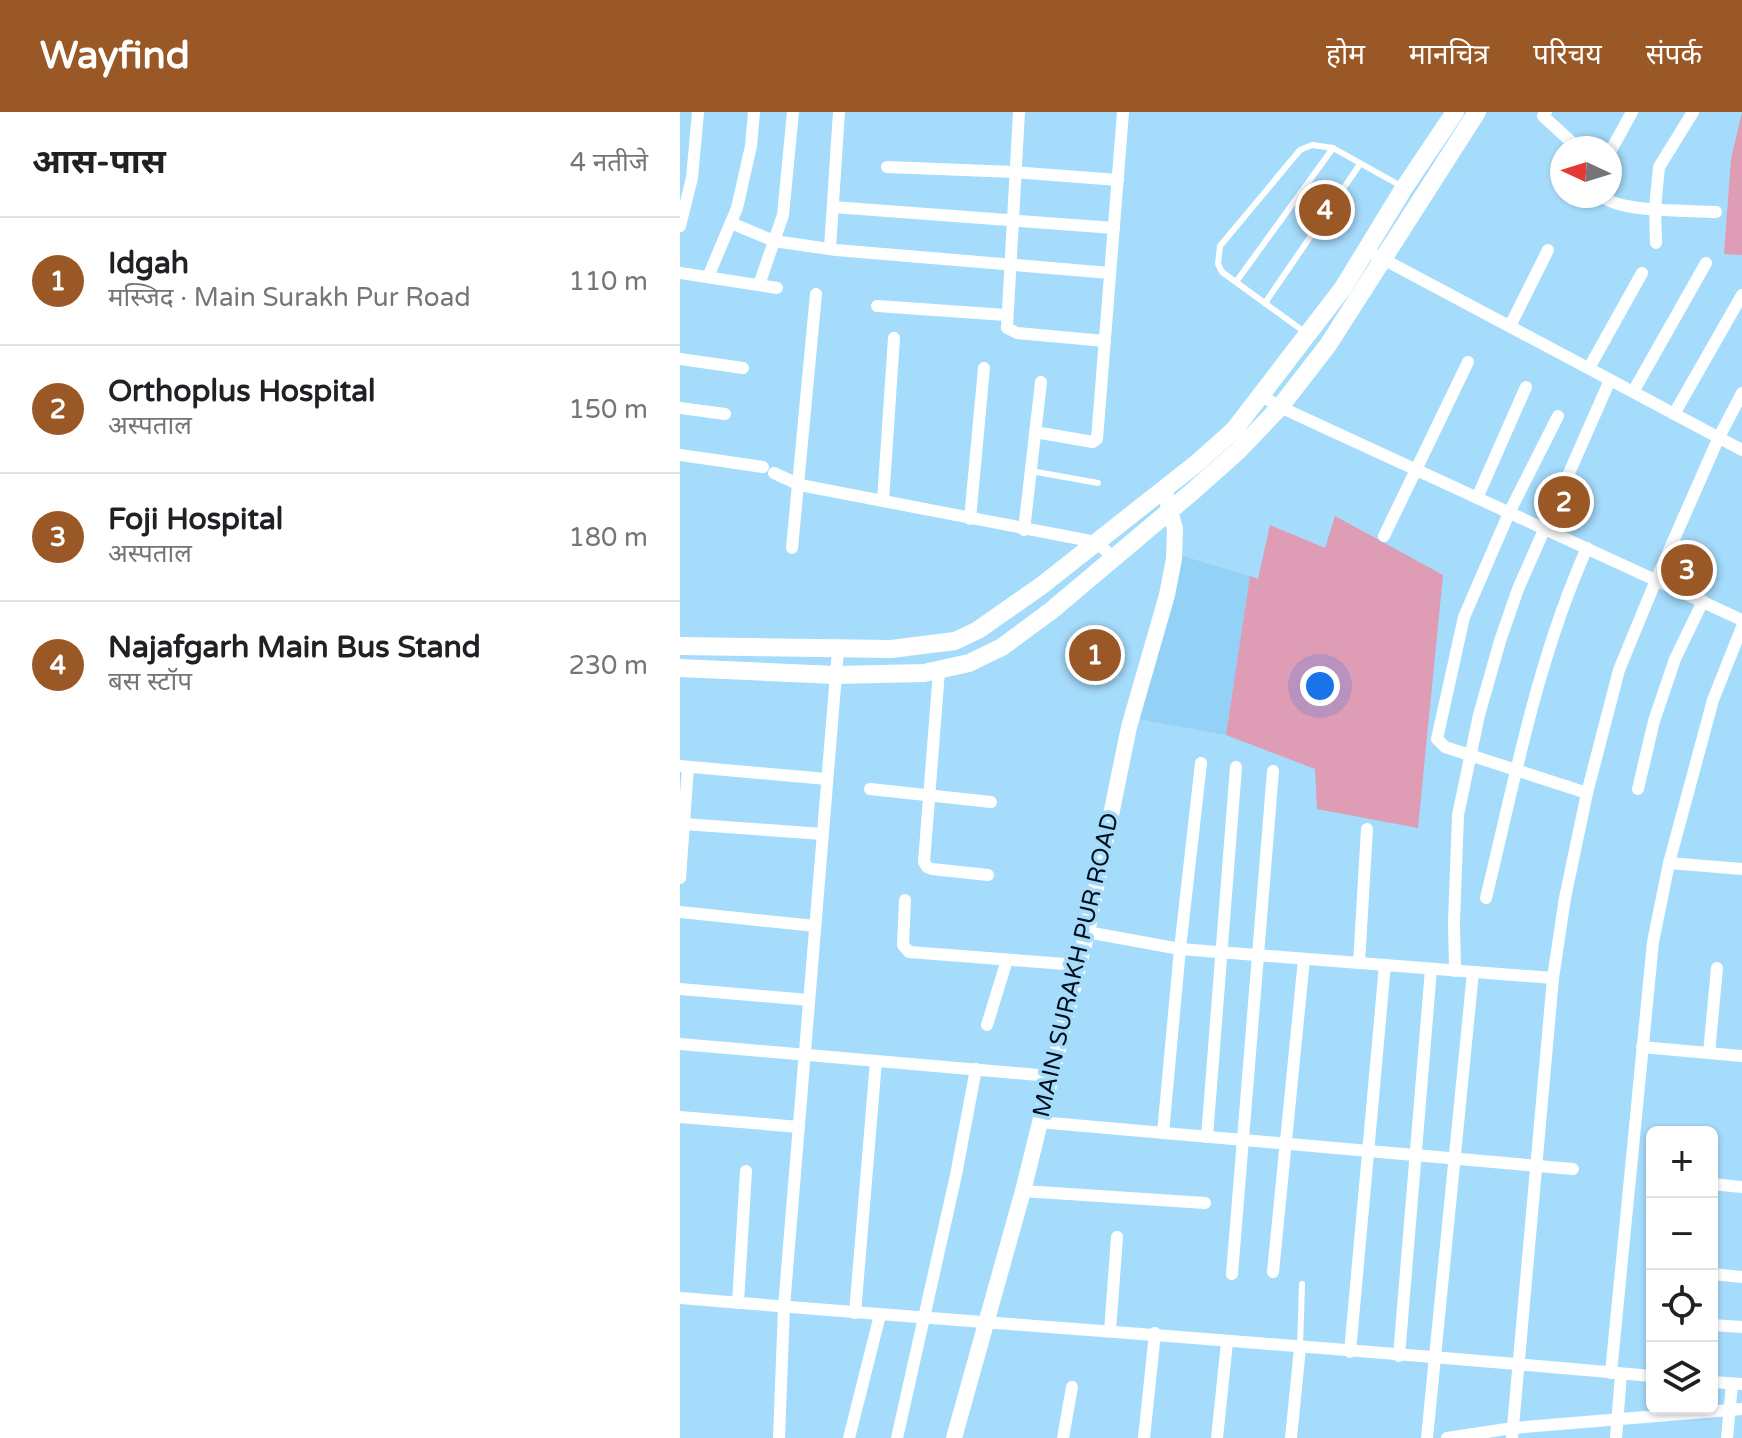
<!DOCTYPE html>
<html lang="hi">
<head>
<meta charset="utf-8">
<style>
	:root { --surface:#fff; --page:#f6f6f6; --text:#202124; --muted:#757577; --line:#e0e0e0; --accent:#9a5826 }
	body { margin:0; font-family:"Varela Round","Noto Sans Devanagari",sans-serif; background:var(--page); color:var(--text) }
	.controls { position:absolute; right:24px; bottom:24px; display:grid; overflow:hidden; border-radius:12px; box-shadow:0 2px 6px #0004 }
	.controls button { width:72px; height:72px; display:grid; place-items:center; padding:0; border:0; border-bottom:2px solid var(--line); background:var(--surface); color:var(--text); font:40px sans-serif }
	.compass { position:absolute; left:870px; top:24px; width:72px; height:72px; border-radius:50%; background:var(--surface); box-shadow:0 2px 6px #0004; rotate:274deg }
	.you { position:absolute; left:640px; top:574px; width:28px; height:28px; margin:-20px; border:6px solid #fff; border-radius:50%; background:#1a73e8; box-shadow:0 0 0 12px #1a73e833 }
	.badge { display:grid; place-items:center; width:52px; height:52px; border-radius:50%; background:var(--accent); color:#fff; font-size:26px; font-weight:700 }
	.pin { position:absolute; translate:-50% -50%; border:4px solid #fff; box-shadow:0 2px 8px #0006 }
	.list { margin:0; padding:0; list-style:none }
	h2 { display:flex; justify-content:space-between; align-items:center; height:104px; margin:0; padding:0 32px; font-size:34px }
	h2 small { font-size:26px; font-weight:400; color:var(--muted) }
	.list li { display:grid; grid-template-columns:52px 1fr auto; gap:24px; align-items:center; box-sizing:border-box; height:128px; padding:0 32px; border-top:2px solid var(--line) }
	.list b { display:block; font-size:30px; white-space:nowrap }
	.list p { margin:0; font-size:26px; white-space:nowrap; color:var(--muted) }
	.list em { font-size:26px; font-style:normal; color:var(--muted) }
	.icon { flex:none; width:44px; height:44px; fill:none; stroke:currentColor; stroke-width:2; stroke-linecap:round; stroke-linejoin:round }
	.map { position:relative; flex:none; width:1062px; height:1326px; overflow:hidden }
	header { display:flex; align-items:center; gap:48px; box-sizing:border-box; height:112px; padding:0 40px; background:var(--accent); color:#fff }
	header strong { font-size:38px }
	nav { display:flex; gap:44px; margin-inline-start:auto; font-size:28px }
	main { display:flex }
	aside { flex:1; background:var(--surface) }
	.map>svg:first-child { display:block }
	.built { fill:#93d1f6 }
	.green { fill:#df9cb5 }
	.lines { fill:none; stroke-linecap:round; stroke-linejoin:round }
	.service { stroke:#fff; stroke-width:6 }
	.minor { stroke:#fff; stroke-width:12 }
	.tertiary { stroke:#fff; stroke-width:16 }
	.secondary { stroke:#fff; stroke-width:18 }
	.labels { text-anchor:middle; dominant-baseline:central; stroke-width:8; stroke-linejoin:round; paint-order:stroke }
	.street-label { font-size:24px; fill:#000f1a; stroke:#a5dbfb }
</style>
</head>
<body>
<header>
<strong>Wayfind</strong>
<nav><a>होम</a><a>मानचित्र</a><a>परिचय</a><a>संपर्क</a></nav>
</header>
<main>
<aside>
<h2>आस-पास<small>4 नतीजे</small></h2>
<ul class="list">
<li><span class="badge">1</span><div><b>Idgah</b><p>मस्जिद · Main Surakh Pur Road</p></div><em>110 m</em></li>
<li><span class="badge">2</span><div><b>Orthoplus Hospital</b><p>अस्पताल</p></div><em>150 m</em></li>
<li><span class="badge">3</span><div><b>Foji Hospital</b><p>अस्पताल</p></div><em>180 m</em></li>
<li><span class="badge">4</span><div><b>Najafgarh Main Bus Stand</b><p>बस स्टॉप</p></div><em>230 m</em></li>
</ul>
</aside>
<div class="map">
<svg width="1062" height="1326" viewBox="0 0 1062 1326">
	<rect width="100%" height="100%" fill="#a5dbfb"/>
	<!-- built -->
	<path class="built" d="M 499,443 L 570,464 L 546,623 L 459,607 Z"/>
	<!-- green -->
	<g class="green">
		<path d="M 1062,0 L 1062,143 L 1044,142 L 1051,47 Z"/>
		<path d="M 655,404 L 763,463 L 738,716 L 637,697 L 635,657 L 546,623 L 570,464 L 578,467 L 590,413 L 645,436 Z"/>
	</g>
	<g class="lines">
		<!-- service -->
		<g class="service">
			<path d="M 556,170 L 653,36"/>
			<path d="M 585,191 L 680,52"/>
			<path d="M 626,221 L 542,160 L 538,152 L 540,134 L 620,38 L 632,33 L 653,36 L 721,74"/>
			<path d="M 351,359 L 418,371"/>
			<path d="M 620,1236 L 622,1172"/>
		</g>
		<!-- minor -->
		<g class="minor">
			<path d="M 339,0 L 327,216 L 337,221 L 425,229"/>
			<path d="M 866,0 L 863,4 L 898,36"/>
			<path d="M 930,40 L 952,0"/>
			<path d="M 207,55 L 334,60 L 438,68"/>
			<path d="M 922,84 C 941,101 1008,98 1036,100"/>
			<path d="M 153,95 L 434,116"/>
			<path d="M 51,111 L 94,129 L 156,138 L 430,161"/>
			<path d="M 0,114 L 12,66 L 18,0"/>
			<path d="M 976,131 L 975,96 L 979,55 L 1013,0"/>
			<path d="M 150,136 L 159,0"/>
			<path d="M 686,138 L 1062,338"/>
			<path d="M 0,161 L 97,176"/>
			<path d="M 28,165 L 57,96 L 71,34 L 74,0"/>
			<path d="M 79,173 L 103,103 L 113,0"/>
			<path d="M 197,194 L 326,203"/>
			<path d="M 830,214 L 868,138"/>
			<path d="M 0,247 L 63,256"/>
			<path d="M 909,256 L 962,161"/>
			<path d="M 953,280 L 1026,151"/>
			<path d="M 582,284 L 600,295 L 1062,508"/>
			<path d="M 0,296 L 45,302"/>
			<path d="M 994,302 L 1062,183"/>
			<path d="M 878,304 L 829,401 L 784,505 L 757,627 L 765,635 L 907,681"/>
			<path d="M 355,320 L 413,330 L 417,327 L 443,0"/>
			<path d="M 0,343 L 83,355"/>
			<path d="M 94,361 L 120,373 L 416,430 L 434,446"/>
			<path d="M 797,386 L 846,275"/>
			<path d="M 203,389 L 214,226"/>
			<path d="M 290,407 L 304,256"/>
			<path d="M 344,418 L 361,270"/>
			<path d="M 704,424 L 788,250"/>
			<path d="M 112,436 L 136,182"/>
			<path d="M 259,559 L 244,750 L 247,755 L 252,757 L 308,763"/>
			<path d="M 0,654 L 147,667"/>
			<path d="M 190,677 L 311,690"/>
			<path d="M 958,677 L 974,609 L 995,547 L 1023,489"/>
			<path d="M 4,712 L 143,722"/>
			<path d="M 989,751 L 1062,757"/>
			<path d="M 0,766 L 8,655"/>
			<path d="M 806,786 C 835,667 857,548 907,436"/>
			<path d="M 225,788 L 223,833 L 229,840 L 398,853"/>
			<path d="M 0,800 L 135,814"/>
			<path d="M 407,820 L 500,837 L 873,866"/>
			<path d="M 679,851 L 687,717"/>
			<path d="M 775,859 L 774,810 L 778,703 L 799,603 L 820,529 L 838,477 L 930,268"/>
			<path d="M 0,877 L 129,888"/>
			<path d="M 307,913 L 327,848"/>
			<path d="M 0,932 L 370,964"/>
			<path d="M 962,935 L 1062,944"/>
			<path d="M 1029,941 L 1037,856"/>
			<path d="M 0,1005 L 119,1015"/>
			<path d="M 359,1010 L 893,1057"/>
			<path d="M 483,1021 L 500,837 L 521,651"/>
			<path d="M 527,1025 L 556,655"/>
			<path d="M 1032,1072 L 1062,1075"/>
			<path d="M 343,1079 L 525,1091"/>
			<path d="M 593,1160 L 624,847"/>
			<path d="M 552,1162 L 593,659"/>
			<path d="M 1033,1162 L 1062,1165"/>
			<path d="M 0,1186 C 324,1213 648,1234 972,1264"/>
			<path d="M 58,1191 L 66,1059"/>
			<path d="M 175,1201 L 196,949"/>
			<path d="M 1032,1213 L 1062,1215"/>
			<path d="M 430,1219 L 437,1125"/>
			<path d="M 670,1240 L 705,853"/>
			<path d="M 719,1244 L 751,857"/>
			<path d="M 931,1261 L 973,830 L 989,751 L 1033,588 L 1062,515"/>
			<path d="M 1032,1270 L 1062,1272"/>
			<path d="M 99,1326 L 104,1195 L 158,538"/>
			<path d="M 169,1326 L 200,1203"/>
			<path d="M 217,1326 L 276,1063 L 296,957"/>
			<path d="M 383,1326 L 392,1275"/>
			<path d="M 464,1326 L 475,1221"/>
			<path d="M 537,1326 L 547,1230"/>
			<path d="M 611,1326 L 620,1236"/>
			<path d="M 747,1326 L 793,860"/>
			<path d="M 767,1326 L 833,1316 L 1062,1297"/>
			<path d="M 832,1326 L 873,866 L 885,786 L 907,681 L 939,558 L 976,468 L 1039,325 L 1062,281"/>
			<path d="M 936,1326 L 941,1262"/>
			<path d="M 1047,1326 L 1052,1272"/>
		</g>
		<!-- tertiary -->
		<path class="tertiary" d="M 274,1326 L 343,1079 L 407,820 L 449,615 L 487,483 L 494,447 L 495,417 L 484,377"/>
		<!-- secondary -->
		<g class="secondary">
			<path d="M 0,534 L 211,537 L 275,529 L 298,518 L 361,474 L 517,351 L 554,318 L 663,176 L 724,76 L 775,0"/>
			<path d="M 0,556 L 156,563 L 244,561 L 289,551 L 322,535 L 372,498 L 512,380 L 558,339 L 600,295 L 648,233 L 797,0"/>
		</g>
	</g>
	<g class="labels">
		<!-- street labels -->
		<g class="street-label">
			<text transform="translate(396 853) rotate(-77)">MAIN SURAKH PUR ROAD</text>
		</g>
	</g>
</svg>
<div class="controls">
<button>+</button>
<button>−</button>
<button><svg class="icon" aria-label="locate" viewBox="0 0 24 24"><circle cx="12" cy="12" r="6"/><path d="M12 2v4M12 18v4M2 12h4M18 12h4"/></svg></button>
<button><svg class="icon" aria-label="layers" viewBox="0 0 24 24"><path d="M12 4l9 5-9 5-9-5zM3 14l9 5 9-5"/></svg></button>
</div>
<svg class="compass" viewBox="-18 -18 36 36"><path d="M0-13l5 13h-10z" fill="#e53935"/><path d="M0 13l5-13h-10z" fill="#757577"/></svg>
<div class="you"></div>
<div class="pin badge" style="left:415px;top:543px">1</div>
<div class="pin badge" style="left:884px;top:390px">2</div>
<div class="pin badge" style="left:1007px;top:458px">3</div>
<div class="pin badge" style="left:645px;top:98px">4</div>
</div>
</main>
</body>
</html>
